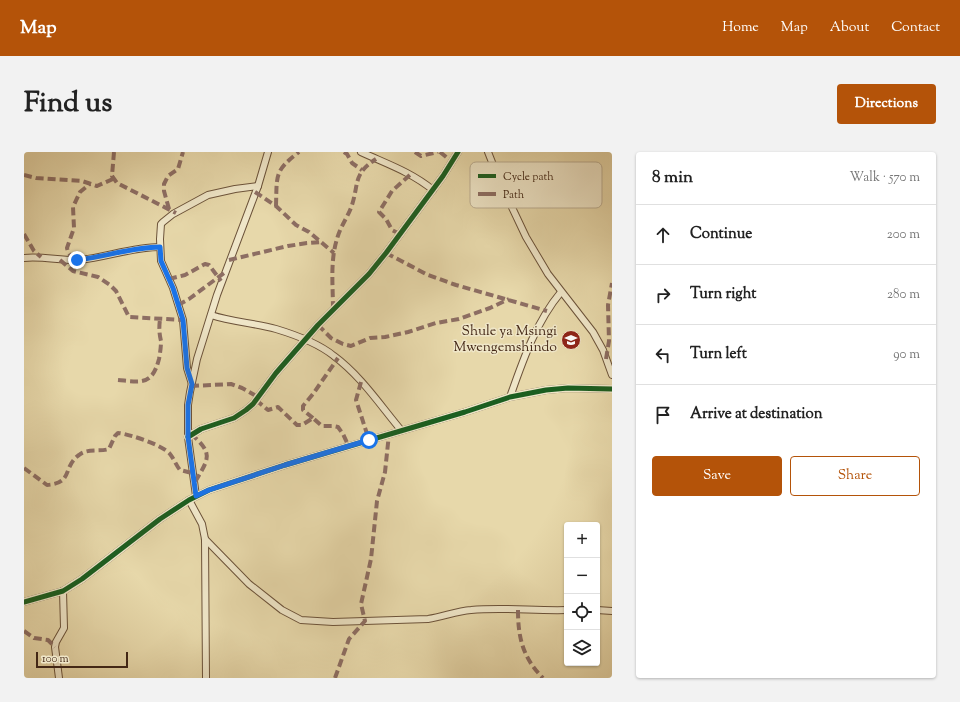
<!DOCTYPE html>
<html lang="en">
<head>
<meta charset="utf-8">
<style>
	:root { --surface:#fff; --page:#f2f2f2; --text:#222; --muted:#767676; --line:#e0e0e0; --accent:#b45309 }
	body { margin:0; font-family:"Sorts Mill Goudy",serif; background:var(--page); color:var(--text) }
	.controls { position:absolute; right:12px; bottom:12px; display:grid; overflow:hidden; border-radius:4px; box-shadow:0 1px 3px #0004 }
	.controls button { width:36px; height:36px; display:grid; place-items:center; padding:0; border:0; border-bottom:1px solid var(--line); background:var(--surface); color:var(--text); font:20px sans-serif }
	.scale { position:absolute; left:12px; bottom:10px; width:92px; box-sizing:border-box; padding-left:4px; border:2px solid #432715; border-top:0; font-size:11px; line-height:14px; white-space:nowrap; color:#432715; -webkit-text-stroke:3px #efe6c8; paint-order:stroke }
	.stop { position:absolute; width:12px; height:12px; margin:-9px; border:3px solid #1a73e8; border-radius:50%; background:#fff }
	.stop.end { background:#1a73e8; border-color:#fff; box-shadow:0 1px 4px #0008 }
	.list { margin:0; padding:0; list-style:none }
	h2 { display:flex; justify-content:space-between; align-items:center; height:52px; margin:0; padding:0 16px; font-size:17px }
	h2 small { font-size:13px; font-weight:400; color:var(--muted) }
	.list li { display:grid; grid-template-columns:26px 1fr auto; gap:12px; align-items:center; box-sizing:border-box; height:60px; padding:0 16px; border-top:1px solid var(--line) }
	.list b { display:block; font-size:15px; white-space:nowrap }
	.list em { font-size:13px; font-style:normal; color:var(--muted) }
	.actions { display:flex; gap:8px; padding:12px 16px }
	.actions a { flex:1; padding:9px 0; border:1px solid var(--accent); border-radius:4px; text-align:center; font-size:14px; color:var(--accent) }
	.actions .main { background:var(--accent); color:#fff }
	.icon { flex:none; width:22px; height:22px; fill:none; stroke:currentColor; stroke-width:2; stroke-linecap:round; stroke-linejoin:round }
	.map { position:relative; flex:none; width:588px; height:526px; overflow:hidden; border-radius:4px }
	header { display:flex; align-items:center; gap:24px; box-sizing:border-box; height:56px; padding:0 20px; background:var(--accent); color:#fff }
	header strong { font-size:19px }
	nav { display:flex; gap:22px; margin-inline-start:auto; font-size:14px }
	.intro { display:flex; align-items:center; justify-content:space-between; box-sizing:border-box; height:96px; padding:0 24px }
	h1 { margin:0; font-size:28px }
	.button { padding:10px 18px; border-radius:4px; background:var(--accent); color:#fff; font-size:14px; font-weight:700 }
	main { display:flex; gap:24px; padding:0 24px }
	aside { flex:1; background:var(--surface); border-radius:4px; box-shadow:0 1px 3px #0004 }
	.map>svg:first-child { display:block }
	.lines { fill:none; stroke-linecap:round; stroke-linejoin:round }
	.minor-casing { stroke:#6c533a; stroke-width:8 }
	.minor { stroke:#efe6c8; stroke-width:6 }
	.quiet { stroke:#8d6e63; stroke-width:4; stroke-dasharray:8 4; stroke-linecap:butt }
	.cycleway-casing { stroke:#efe6c8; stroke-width:8 }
	.cycleway { stroke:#1b5e20; stroke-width:5 }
	.route { stroke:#1a73e8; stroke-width:5 }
	.labels { text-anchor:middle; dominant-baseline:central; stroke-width:3; stroke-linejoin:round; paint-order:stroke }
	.poi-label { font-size:14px; fill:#432715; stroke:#efe6c8; text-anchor:end }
	.key { fill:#efe6c8; stroke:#bbad92; stroke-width:1 }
	.key-label { font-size:11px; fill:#432715 }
</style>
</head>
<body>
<header>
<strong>Map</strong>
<nav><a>Home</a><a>Map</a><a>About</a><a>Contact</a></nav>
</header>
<div class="intro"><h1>Find us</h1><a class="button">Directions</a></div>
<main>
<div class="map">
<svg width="588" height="526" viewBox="0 0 588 526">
	<rect width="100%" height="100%" fill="#e7d8aa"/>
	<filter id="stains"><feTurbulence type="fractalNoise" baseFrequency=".005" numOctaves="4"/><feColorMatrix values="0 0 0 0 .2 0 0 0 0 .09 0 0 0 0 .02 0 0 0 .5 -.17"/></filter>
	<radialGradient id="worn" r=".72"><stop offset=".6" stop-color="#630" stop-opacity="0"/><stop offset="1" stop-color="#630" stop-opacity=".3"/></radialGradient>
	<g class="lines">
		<defs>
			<g id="minor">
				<path d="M 337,0 C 363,12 387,20 409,38"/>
				<path d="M 464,0 L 475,28 L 502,85 L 524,122 L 569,180 L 579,198 L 588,223"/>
				<path d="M 0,106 C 19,104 37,109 56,108 C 83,105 109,95 136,95"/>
				<path d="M 187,163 C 208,170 231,171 252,177 C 272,183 294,191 310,204 C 337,224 356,253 377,278"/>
				<path d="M 168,232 L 163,216 L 159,168 L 149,136 L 137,109 L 136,87 L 137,72 L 139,70 L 149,62 L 184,43 L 211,37 L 234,34"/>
				<path d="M 486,245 C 499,208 512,170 537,140"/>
				<path d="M 164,285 L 177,277 L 210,266 L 222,258 L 229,252 L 252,221 L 294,173 L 345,122 L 362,101 L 419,24 L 434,0"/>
				<path d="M 172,344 L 164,285 L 164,253 L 166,240 L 173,207 L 193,143 L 234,34 L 244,0"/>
				<path d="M 165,348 L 178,372 L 181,387 L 182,526"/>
				<path d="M 181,387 L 225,432 L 258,458 L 277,468 L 309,470 L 404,467 C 419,465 432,459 447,458 C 479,455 511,459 543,458"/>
				<path d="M 0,450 L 39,439 L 58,427 L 136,367 L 165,348 L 185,338 L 261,313 L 441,260 L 486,245 L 522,238 L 544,236 L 588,237"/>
				<path d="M 573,458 L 588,459"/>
				<path d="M 35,526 L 31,495 L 32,490 L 40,476 L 39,439"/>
			</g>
		</defs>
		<!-- minor casing -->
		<use href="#minor" class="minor-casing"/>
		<!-- minor -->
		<use href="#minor" class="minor"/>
		<!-- quiet -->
		<g class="quiet">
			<path d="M 90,0 L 88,24 L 93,31 L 152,61"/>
			<path d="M 320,0 L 323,2 L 328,11 L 338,18"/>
			<path d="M 391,0 L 397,4 L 414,0"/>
			<path d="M 416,0 L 427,9"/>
			<path d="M 0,23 L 12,26 L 58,29 L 73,34 L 89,27"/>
			<path d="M 231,40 L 252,54 L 272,73 L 285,80 L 310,101"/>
			<path d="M 252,54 C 253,23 250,19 275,0"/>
			<path d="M 145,57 L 140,39 L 140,32 L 144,24 L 154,17 L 159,0"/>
			<path d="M 0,82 L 10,99 L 17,105"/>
			<path d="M 376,82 L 368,78 L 362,67 L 355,60 L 368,39 L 387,22"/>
			<path d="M 362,101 L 404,123 L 432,133 L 523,159"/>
			<path d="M 36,108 L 49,119 L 74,125 L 86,133 L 92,139 L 105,165 L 159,168"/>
			<path d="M 50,108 L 44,100 L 43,96 L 50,76 L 49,55 L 56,40 L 66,32"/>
			<path d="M 205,108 L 264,94 L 283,91 L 297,90"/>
			<path d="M 145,127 L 161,123 L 181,112 L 185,113 L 197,129"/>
			<path d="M 154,153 L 165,147 L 200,121"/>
			<path d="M 309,157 C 309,134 306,109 313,87 C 316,75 324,65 328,53 C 335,31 329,22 352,7"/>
			<path d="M 294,173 L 307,186 L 319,192 L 327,194 L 346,186 L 361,185 L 384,180 L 412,171 L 435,167 L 466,156 L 485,147"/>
			<path d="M 582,207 L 585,189 L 584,153 L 588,131"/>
			<path d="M 94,228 C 117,230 128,234 135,207 C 136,202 137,195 137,189 C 135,181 135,175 136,167"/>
			<path d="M 337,230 L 332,248 L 345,288"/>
			<path d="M 167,234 L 207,232 L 218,236 L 234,245"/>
			<path d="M 232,248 L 244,258 L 254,255 L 273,273 L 278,273 L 289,266 L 298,274 L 309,274 L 314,275 L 319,282 L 325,295"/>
			<path d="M 289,266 L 279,258 L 279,254 L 289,242 L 314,206"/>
			<path d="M 167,282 C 192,303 183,308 170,332"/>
			<path d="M 0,316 L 23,333 C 50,331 38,315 55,303 C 63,296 76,300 85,297 L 91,284 L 94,281 C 105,282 139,293 146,302 C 150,307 152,313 156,318 L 168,321"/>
			<path d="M 494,458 C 494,486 499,506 519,526"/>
			<path d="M 0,479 L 10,486 L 24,488 L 31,495"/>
			<path d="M 311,526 L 325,487 L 341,469 L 337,452 L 347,407 L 353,349 L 361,320 L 365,282"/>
		</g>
		<defs>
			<g id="cycleway">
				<path d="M 164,285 L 177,277 L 210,266 L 222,258 L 229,252 L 252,221 L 294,173 L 345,122 L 362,101 L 419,24 L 434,0"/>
				<path d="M 0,450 L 39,439 L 58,427 L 136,367 L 165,348 L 185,338 L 261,313 L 441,260 L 486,245 L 522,238 L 544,236 L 588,237"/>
			</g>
		</defs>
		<!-- cycleway casing -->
		<use href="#cycleway" class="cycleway-casing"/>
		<!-- cycleway -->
		<use href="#cycleway" class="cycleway"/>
	</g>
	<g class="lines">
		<!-- route -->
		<path class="route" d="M 53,108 C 81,105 108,95 136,95 L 137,109 L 149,136 L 159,168 L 163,216 L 168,232 L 164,253 L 164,285 L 172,344 L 185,338 L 261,313 L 345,288"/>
	</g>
	<!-- icons -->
	<defs>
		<symbol id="school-disc" viewBox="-11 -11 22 22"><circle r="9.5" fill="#8f2418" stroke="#efe6c8"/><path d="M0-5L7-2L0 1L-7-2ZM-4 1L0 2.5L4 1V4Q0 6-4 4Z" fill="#fff"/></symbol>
	</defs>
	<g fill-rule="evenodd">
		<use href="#school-disc" x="536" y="177" width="22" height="22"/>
	</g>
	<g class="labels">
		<!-- poi labels -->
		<g class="poi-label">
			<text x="533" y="180">Shule ya Msingi<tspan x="533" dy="16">Mwengemshindo</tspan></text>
		</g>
	</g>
	<!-- legend -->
	<rect x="446" y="10" width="132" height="46" rx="6" class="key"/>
	<rect x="454" y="22" width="18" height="4" fill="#1b5e20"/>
	<rect x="454" y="40" width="18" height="4" fill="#8d6e63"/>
	<g class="key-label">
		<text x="479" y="28">Cycle path</text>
		<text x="479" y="46">Path</text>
	</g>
	<rect width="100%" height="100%" filter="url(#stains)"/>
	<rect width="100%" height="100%" fill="url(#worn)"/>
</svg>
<div class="controls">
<button>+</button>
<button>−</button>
<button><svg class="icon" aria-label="locate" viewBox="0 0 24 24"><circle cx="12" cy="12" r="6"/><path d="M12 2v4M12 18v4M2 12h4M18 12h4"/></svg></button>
<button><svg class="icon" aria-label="layers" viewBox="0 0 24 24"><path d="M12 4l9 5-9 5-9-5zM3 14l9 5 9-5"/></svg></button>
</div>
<div class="scale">100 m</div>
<div class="stop" style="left:345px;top:288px"></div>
<div class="stop end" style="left:53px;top:108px"></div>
</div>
<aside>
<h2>8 min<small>Walk · 570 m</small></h2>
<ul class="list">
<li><svg class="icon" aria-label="ahead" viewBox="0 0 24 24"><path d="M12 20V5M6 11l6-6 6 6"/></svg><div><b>Continue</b></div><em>200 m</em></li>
<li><svg class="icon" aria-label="right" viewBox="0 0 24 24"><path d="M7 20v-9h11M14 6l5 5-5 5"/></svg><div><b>Turn right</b></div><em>280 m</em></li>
<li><svg class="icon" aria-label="left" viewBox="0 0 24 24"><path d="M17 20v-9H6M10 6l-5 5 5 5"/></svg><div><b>Turn left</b></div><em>90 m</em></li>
<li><svg class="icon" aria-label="arrive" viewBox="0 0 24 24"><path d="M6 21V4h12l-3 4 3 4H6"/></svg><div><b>Arrive at destination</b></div></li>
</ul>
<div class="actions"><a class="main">Save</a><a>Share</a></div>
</aside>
</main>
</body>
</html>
